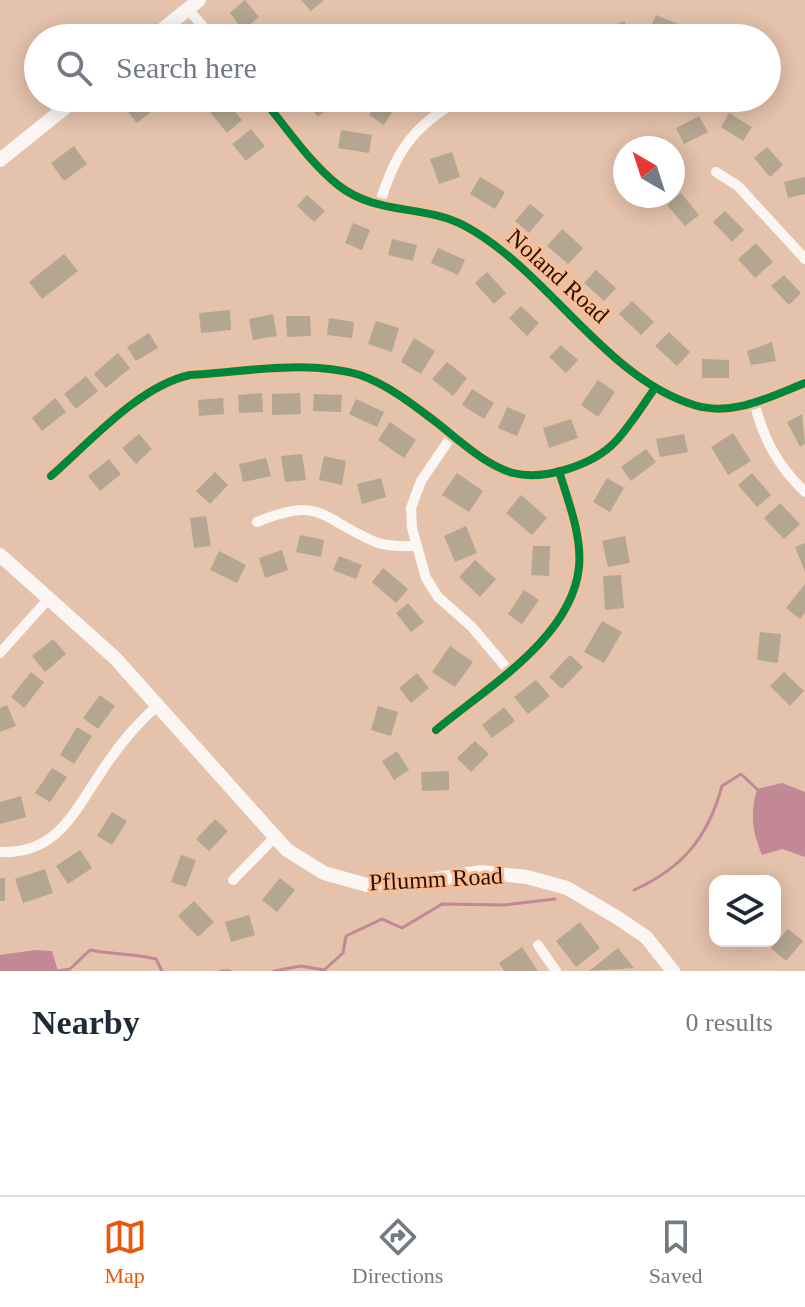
<!DOCTYPE html>
<html lang="en">
<head>
<meta charset="utf-8">
<style>
	:root { --surface:#fff; --page:#f6f6f7; --text:#1f2937; --muted:#747a83; --line:#e0e1e3; --accent:#ea580c }
	body { margin:0; font-family:"Times New Roman",serif; background:var(--page); color:var(--text) }
	.controls { position:absolute; right:24px; bottom:24px; display:grid; overflow:hidden; border-radius:16px; box-shadow:0 4px 20px #0003 }
	.controls button { width:72px; height:72px; display:grid; place-items:center; padding:0; border:0; border-bottom:2px solid var(--line); background:var(--surface); color:var(--text); font:40px sans-serif }
	.compass { position:absolute; left:613px; top:136px; width:72px; height:72px; border-radius:50%; background:var(--surface); box-shadow:0 4px 20px #0003; rotate:321deg }
	.list { margin:0; padding:0; list-style:none }
	h2 { display:flex; justify-content:space-between; align-items:center; height:104px; margin:0; padding:0 32px; font-size:34px }
	h2 small { font-size:26px; font-weight:400; color:var(--muted) }
	.icon { flex:none; width:44px; height:44px; fill:none; stroke:currentColor; stroke-width:2; stroke-linecap:round; stroke-linejoin:round }
	.map { position:relative; flex:none; width:805px; height:971px; overflow:hidden }
	.search { position:absolute; background:var(--surface); box-shadow:0 4px 20px #0003; left:24px; right:24px; top:24px; height:88px; display:flex; align-items:center; gap:20px; box-sizing:border-box; padding:0 28px; border-radius:44px; color:var(--muted); font-size:30px }
	.sheet { height:224px; background:var(--surface) }
	nav { display:flex; justify-content:space-around; align-items:center; box-sizing:border-box; height:112px; border-top:2px solid var(--line); background:var(--surface); font-size:22px; color:var(--muted) }
	nav a { display:grid; justify-items:center; gap:4px }
	nav .on { color:var(--accent) }
	.map>svg:first-child { display:block }
	.water { fill:#c28895 }
	.lines { fill:none; stroke-linecap:round; stroke-linejoin:round }
	.stream { stroke:#c28895; stroke-width:3 }
	.building { fill:#b4a690 }
	.street { stroke:#fbf6f3; stroke-width:10 }
	.secondary { stroke:#fbf6f3; stroke-width:14 }
	.cycleway-casing { stroke:#fabd96; stroke-width:13 }
	.cycleway { stroke:#00873e; stroke-width:8 }
	.labels { text-anchor:middle; dominant-baseline:central; stroke-width:6; stroke-linejoin:round; paint-order:stroke }
	.street-label { font-size:24px; fill:#261103; stroke:#fabd96 }
</style>
</head>
<body>
<div class="map">
<svg width="805" height="971" viewBox="0 0 805 971">
	<rect width="100%" height="100%" fill="#e4c2ac"/>
	<!-- water -->
	<g class="water">
		<path d="M 782,783 L 805,792 L 805,857 L 782,849 L 762,855 C 752,831 750,814 757,789 Z"/>
		<path d="M 35,950 L 52,951 L 58,971 L 0,971 L 0,955 Z"/>
	</g>
	<g class="lines">
		<!-- stream -->
		<g class="stream">
			<path d="M 634,890 C 683,868 708,837 722,786 L 741,774 L 757,789"/>
			<path d="M 58,971 L 70,969 L 90,950 C 113,955 134,953 156,959 L 162,971"/>
			<path d="M 221,971 L 230,971"/>
			<path d="M 274,971 L 301,966 L 324,970 L 343,953 L 346,936 L 382,919 L 402,928 L 442,904 L 504,905 L 555,899"/>
		</g>
	</g>
	<!-- building -->
	<g class="building">
		<path d="M 245,0 L 259,17 L 243,30 L 230,13 Z"/>
		<path d="M 301,0 L 324,0 L 311,11 Z"/>
		<path d="M 656,15 L 678,24 L 672,38 L 646,37 Z"/>
		<path d="M 624,21 L 633,37 L 599,38 L 597,34 Z"/>
		<path d="M 133,98 L 159,98 L 163,102 L 137,123 L 123,106 Z"/>
		<path d="M 303,98 L 326,98 L 332,105 L 318,117 Z"/>
		<path d="M 380,98 L 396,106 L 384,125 L 369,115 Z"/>
		<path d="M 225,100 L 242,120 L 227,133 L 210,112 Z"/>
		<path d="M 729,113 L 752,127 L 743,141 L 721,127 Z"/>
		<path d="M 699,116 L 708,132 L 684,144 L 676,128 Z"/>
		<path d="M 251,129 L 265,146 L 246,161 L 232,144 Z"/>
		<path d="M 341,130 L 372,135 L 369,153 L 338,148 Z"/>
		<path d="M 74,146 L 87,164 L 64,181 L 51,163 Z"/>
		<path d="M 767,147 L 783,165 L 770,177 L 754,158 Z"/>
		<path d="M 452,152 L 460,177 L 439,184 L 430,159 Z"/>
		<path d="M 480,177 L 505,192 L 495,209 L 470,194 Z"/>
		<path d="M 805,177 L 805,194 L 788,198 L 784,182 Z"/>
		<path d="M 681,193 L 699,215 L 685,226 L 667,205 Z"/>
		<path d="M 307,195 L 325,211 L 314,222 L 297,206 Z"/>
		<path d="M 530,204 L 544,215 L 529,233 L 515,221 Z"/>
		<path d="M 725,211 L 744,230 L 732,242 L 713,222 Z"/>
		<path d="M 353,223 L 370,230 L 362,250 L 345,243 Z"/>
		<path d="M 562,229 L 583,248 L 568,264 L 547,246 Z"/>
		<path d="M 392,239 L 417,245 L 413,261 L 388,255 Z"/>
		<path d="M 756,243 L 773,262 L 755,278 L 738,259 Z"/>
		<path d="M 438,248 L 465,260 L 458,275 L 431,263 Z"/>
		<path d="M 64,254 L 78,271 L 42,299 L 29,282 Z"/>
		<path d="M 596,270 L 616,288 L 604,301 L 584,283 Z"/>
		<path d="M 487,272 L 506,293 L 494,304 L 475,283 Z"/>
		<path d="M 784,275 L 801,293 L 789,305 L 771,286 Z"/>
		<path d="M 632,301 L 654,322 L 641,335 L 619,314 Z"/>
		<path d="M 521,306 L 539,323 L 527,336 L 509,318 Z"/>
		<path d="M 230,310 L 231,330 L 201,333 L 199,313 Z"/>
		<path d="M 273,314 L 277,336 L 253,340 L 249,319 Z"/>
		<path d="M 286,316 L 310,316 L 311,336 L 287,337 Z"/>
		<path d="M 329,318 L 354,322 L 352,338 L 327,335 Z"/>
		<path d="M 376,321 L 399,328 L 392,352 L 368,344 Z"/>
		<path d="M 669,332 L 690,352 L 677,366 L 655,346 Z"/>
		<path d="M 149,333 L 158,348 L 136,361 L 127,347 Z"/>
		<path d="M 414,338 L 435,351 L 421,374 L 401,362 Z"/>
		<path d="M 772,342 L 776,361 L 751,365 L 747,351 Z"/>
		<path d="M 561,345 L 578,360 L 566,373 L 549,357 Z"/>
		<path d="M 118,353 L 130,368 L 106,388 L 94,374 Z"/>
		<path d="M 702,359 L 729,360 L 729,378 L 702,378 Z"/>
		<path d="M 447,362 L 467,378 L 453,396 L 432,379 Z"/>
		<path d="M 86,376 L 98,391 L 76,409 L 64,394 Z"/>
		<path d="M 598,380 L 615,392 L 598,417 L 581,405 Z"/>
		<path d="M 472,389 L 494,403 L 484,419 L 462,405 Z"/>
		<path d="M 262,393 L 263,412 L 239,413 L 238,395 Z"/>
		<path d="M 300,393 L 301,414 L 272,415 L 272,394 Z"/>
		<path d="M 314,394 L 342,395 L 341,412 L 313,411 Z"/>
		<path d="M 55,398 L 66,412 L 42,431 L 32,418 Z"/>
		<path d="M 223,398 L 224,414 L 199,416 L 198,400 Z"/>
		<path d="M 356,399 L 384,412 L 377,427 L 349,414 Z"/>
		<path d="M 507,407 L 526,415 L 517,436 L 498,428 Z"/>
		<path d="M 802,414 L 805,444 L 800,447 L 787,422 Z"/>
		<path d="M 571,419 L 578,438 L 549,448 L 543,428 Z"/>
		<path d="M 390,422 L 416,440 L 404,458 L 378,440 Z"/>
		<path d="M 733,433 L 751,461 L 728,475 L 711,447 Z"/>
		<path d="M 139,434 L 152,449 L 136,464 L 122,448 Z"/>
		<path d="M 684,434 L 688,452 L 660,457 L 656,439 Z"/>
		<path d="M 646,449 L 656,462 L 631,481 L 621,467 Z"/>
		<path d="M 302,454 L 306,480 L 285,482 L 281,456 Z"/>
		<path d="M 324,456 L 346,461 L 342,485 L 319,480 Z"/>
		<path d="M 266,458 L 271,476 L 243,482 L 239,464 Z"/>
		<path d="M 109,459 L 121,474 L 100,491 L 88,476 Z"/>
		<path d="M 215,472 L 228,485 L 210,504 L 196,491 Z"/>
		<path d="M 457,473 L 483,491 L 469,512 L 442,495 Z"/>
		<path d="M 752,473 L 771,495 L 757,507 L 738,485 Z"/>
		<path d="M 381,478 L 386,497 L 362,504 L 357,484 Z"/>
		<path d="M 607,478 L 624,488 L 610,512 L 593,502 Z"/>
		<path d="M 521,495 L 547,518 L 532,535 L 506,513 Z"/>
		<path d="M 780,503 L 800,524 L 784,539 L 764,518 Z"/>
		<path d="M 206,516 L 211,546 L 194,548 L 190,518 Z"/>
		<path d="M 466,526 L 477,553 L 455,562 L 444,536 Z"/>
		<path d="M 300,535 L 324,540 L 321,557 L 296,552 Z"/>
		<path d="M 625,536 L 630,563 L 608,567 L 602,541 Z"/>
		<path d="M 805,543 L 805,572 L 795,547 Z"/>
		<path d="M 533,546 L 550,546 L 549,576 L 531,575 Z"/>
		<path d="M 282,550 L 288,570 L 265,578 L 259,558 Z"/>
		<path d="M 219,551 L 246,565 L 237,583 L 210,570 Z"/>
		<path d="M 339,556 L 362,565 L 356,579 L 333,570 Z"/>
		<path d="M 475,560 L 496,579 L 480,597 L 459,577 Z"/>
		<path d="M 383,568 L 408,589 L 396,603 L 372,582 Z"/>
		<path d="M 621,575 L 624,608 L 605,610 L 603,576 Z"/>
		<path d="M 805,584 L 805,613 L 800,619 L 786,608 Z"/>
		<path d="M 524,590 L 539,600 L 522,624 L 508,614 Z"/>
		<path d="M 408,603 L 424,622 L 411,632 L 396,613 Z"/>
		<path d="M 602,621 L 622,632 L 604,663 L 584,652 Z"/>
		<path d="M 760,632 L 781,634 L 778,663 L 757,660 Z"/>
		<path d="M 53,639 L 66,654 L 45,672 L 32,656 Z"/>
		<path d="M 450,646 L 473,662 L 455,687 L 432,672 Z"/>
		<path d="M 570,655 L 583,667 L 562,689 L 549,677 Z"/>
		<path d="M 31,672 L 44,682 L 24,708 L 11,697 Z"/>
		<path d="M 784,672 L 804,691 L 790,706 L 770,686 Z"/>
		<path d="M 417,673 L 429,688 L 411,703 L 399,688 Z"/>
		<path d="M 536,680 L 550,696 L 528,714 L 514,697 Z"/>
		<path d="M 100,695 L 115,706 L 98,729 L 83,718 Z"/>
		<path d="M 7,705 L 16,726 L 0,732 L 0,708 Z"/>
		<path d="M 378,706 L 398,712 L 391,736 L 371,730 Z"/>
		<path d="M 504,707 L 515,721 L 492,738 L 482,725 Z"/>
		<path d="M 77,727 L 92,736 L 74,764 L 60,755 Z"/>
		<path d="M 475,741 L 489,754 L 471,772 L 457,758 Z"/>
		<path d="M 397,751 L 409,770 L 394,780 L 382,761 Z"/>
		<path d="M 52,768 L 67,777 L 50,802 L 35,793 Z"/>
		<path d="M 449,771 L 449,790 L 422,791 L 421,772 Z"/>
		<path d="M 21,796 L 26,817 L 0,824 L 0,802 Z"/>
		<path d="M 112,812 L 127,821 L 112,845 L 97,836 Z"/>
		<path d="M 215,819 L 228,831 L 209,851 L 196,839 Z"/>
		<path d="M 80,850 L 92,868 L 68,884 L 56,866 Z"/>
		<path d="M 181,855 L 196,860 L 186,887 L 171,882 Z"/>
		<path d="M 45,869 L 53,893 L 23,903 L 15,879 Z"/>
		<rect x="0" y="878" width="5" height="23"/>
		<path d="M 280,878 L 295,890 L 277,912 L 262,900 Z"/>
		<path d="M 194,901 L 214,922 L 198,937 L 178,916 Z"/>
		<path d="M 249,915 L 255,935 L 231,942 L 225,922 Z"/>
		<path d="M 580,922 L 600,948 L 576,967 L 556,941 Z"/>
		<path d="M 788,929 L 803,941 L 786,961 L 771,948 Z"/>
		<path d="M 522,947 L 538,971 L 504,971 L 499,963 Z"/>
		<path d="M 618,948 L 634,968 L 589,971 Z"/>
	</g>
	<g class="lines">
		<!-- street -->
		<g class="street">
			<path d="M 188,9 L 213,38"/>
			<path d="M 262,98 C 286,127 309,162 338,185 C 377,216 425,204 465,226 C 547,270 605,378 694,405 C 732,417 770,397 805,383"/>
			<path d="M 563,98 L 583,102 L 598,98"/>
			<path d="M 716,172 L 738,186 L 805,259"/>
			<path d="M 379,206 C 395,152 413,125 463,98"/>
			<path d="M 754,402 C 764,440 777,465 805,492"/>
			<path d="M 453,434 L 421,481 L 411,508 L 412,528 L 426,578 L 438,597 L 472,627 L 508,670"/>
			<path d="M 51,476 C 90,442 139,386 190,375 C 245,372 307,359 360,375 C 386,384 411,403 432,419 C 456,437 484,465 513,473 C 544,481 593,465 615,442 C 630,426 642,406 655,388"/>
			<path d="M 257,522 C 321,496 319,517 373,541 C 387,547 402,546 417,546"/>
			<path d="M 0,653 L 50,597"/>
			<path d="M 436,730 C 486,688 572,638 579,567 C 582,535 568,501 559,471"/>
			<path d="M 0,852 C 55,854 72,816 98,777 C 115,750 134,726 158,705"/>
			<path d="M 233,880 L 275,837"/>
			<path d="M 538,945 L 556,971"/>
		</g>
		<!-- secondary -->
		<g class="secondary">
			<path d="M 152,38 L 199,0"/>
			<path d="M 0,160 L 77,98"/>
			<path d="M 0,555 L 115,658 L 287,850 L 324,873 L 367,885 L 406,884 L 481,872 L 527,877 L 567,888 L 618,918 L 646,937 L 673,971"/>
		</g>
		<defs>
			<g id="cycleway">
				<path d="M 262,98 C 286,127 309,162 338,185 C 377,216 425,204 465,226 C 547,270 605,378 694,405 C 732,417 770,397 805,383"/>
				<path d="M 51,476 C 90,442 139,386 190,375 C 245,372 307,359 360,375 C 386,384 411,403 432,419 C 456,437 484,465 513,473 C 544,481 593,465 615,442 C 630,426 642,406 655,388"/>
				<path d="M 436,730 C 486,688 572,638 579,567 C 582,535 568,501 559,471"/>
			</g>
		</defs>
		<!-- cycleway casing -->
		<use href="#cycleway" class="cycleway-casing"/>
		<!-- cycleway -->
		<use href="#cycleway" class="cycleway"/>
	</g>
	<g class="labels">
		<!-- street labels -->
		<g class="street-label">
			<text transform="translate(558 276) rotate(42)">Noland Road</text>
			<text transform="translate(436 879) rotate(-3)">Pflumm Road</text>
		</g>
	</g>
</svg>
<div class="controls">
<button><svg class="icon" aria-label="layers" viewBox="0 0 24 24"><path d="M12 4l9 5-9 5-9-5zM3 14l9 5 9-5"/></svg></button>
</div>
<svg class="compass" viewBox="-18 -18 36 36"><path d="M0-13l5 13h-10z" fill="#e53935"/><path d="M0 13l5-13h-10z" fill="#747a83"/></svg>
<div class="search"><svg class="icon" aria-label="search" viewBox="0 0 24 24"><circle cx="10" cy="10" r="6"/><path d="M15 15l6 6"/></svg>Search here</div>
</div>
<section class="sheet">
<h2>Nearby<small>0 results</small></h2>
<ul class="list">
</ul>
</section>
<nav>
<a class="on"><svg class="icon" aria-label="map" viewBox="0 0 24 24"><path d="M3 6l6-2 6 2 6-2v14l-6 2-6-2-6 2zM9 4v14M15 6v14"/></svg>Map</a>
<a><svg class="icon" aria-label="directions" viewBox="0 0 24 24"><path d="M12 3l9 9-9 9-9-9zM9 14v-3h6M13 9l2 2-2 2"/></svg>Directions</a>
<a><svg class="icon" aria-label="saved" viewBox="0 0 24 24"><path d="M7 4h10v16l-5-4-5 4z"/></svg>Saved</a>
</nav>
</body>
</html>
